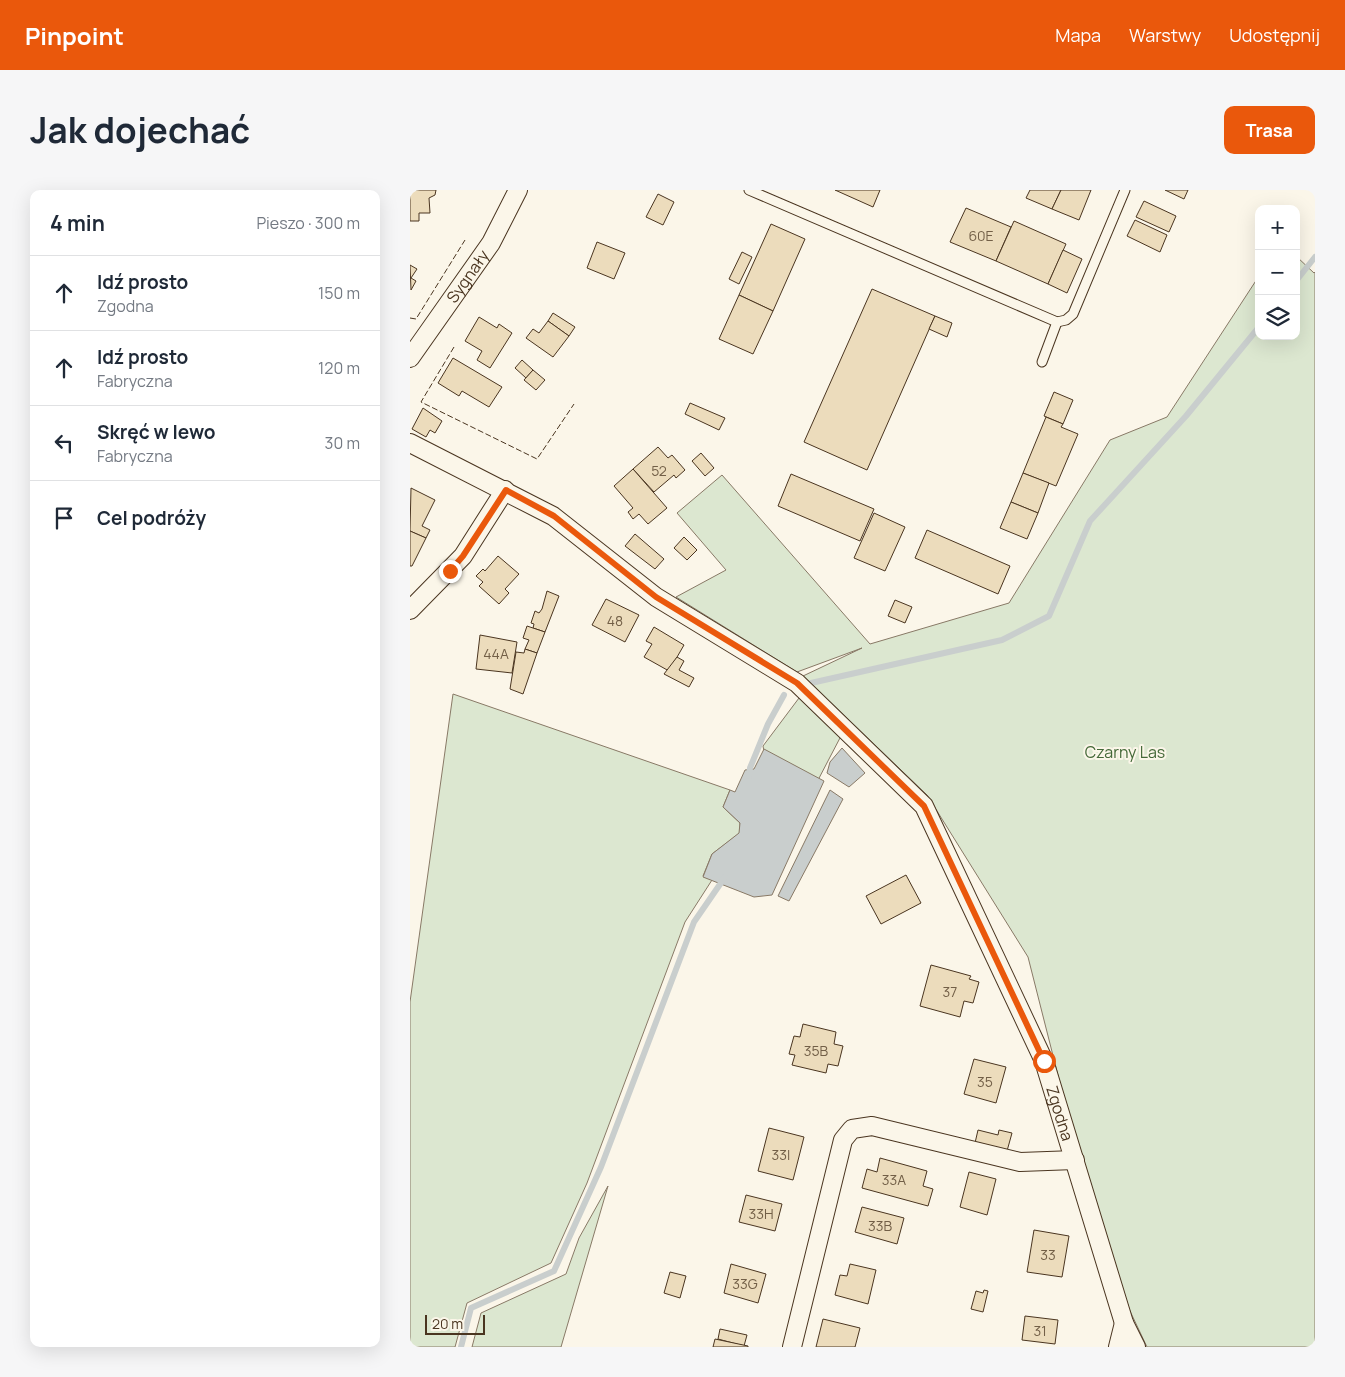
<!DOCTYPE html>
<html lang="pl">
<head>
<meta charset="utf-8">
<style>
	:root { --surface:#fff; --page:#f6f6f7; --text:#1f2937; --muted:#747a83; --line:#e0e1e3; --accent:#ea580c }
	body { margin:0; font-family:Manrope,sans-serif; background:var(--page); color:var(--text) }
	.controls { position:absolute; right:15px; top:15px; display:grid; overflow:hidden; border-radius:10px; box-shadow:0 5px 20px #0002 }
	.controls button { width:45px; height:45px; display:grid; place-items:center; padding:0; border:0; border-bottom:1px solid var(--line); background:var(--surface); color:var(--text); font:25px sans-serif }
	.scale { position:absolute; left:15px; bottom:12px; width:60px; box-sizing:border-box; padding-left:5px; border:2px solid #4a3520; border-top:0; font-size:14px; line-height:18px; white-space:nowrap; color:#4a3520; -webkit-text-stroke:4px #fbf6e9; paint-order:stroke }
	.stop { position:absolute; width:15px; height:15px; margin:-11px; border:4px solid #ea580c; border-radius:50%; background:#fff }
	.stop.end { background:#ea580c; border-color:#fff; box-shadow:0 1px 5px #0008 }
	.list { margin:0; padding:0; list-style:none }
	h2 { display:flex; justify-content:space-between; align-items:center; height:65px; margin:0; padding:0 20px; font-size:21px }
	h2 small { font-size:16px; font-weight:400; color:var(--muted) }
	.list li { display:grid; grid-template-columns:32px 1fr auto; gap:15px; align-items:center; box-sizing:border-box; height:75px; padding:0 20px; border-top:1px solid var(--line) }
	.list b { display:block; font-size:19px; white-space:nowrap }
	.list p { margin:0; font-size:16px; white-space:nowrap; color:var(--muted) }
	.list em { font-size:16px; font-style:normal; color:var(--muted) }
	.icon { flex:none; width:28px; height:28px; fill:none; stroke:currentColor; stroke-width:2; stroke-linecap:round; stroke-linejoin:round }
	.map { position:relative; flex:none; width:905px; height:1157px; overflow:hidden; border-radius:10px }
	header { display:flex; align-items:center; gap:30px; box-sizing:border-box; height:70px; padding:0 25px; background:var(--accent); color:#fff }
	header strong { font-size:24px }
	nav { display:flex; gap:28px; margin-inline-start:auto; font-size:18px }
	.intro { display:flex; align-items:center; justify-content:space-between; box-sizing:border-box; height:120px; padding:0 30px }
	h1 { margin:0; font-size:35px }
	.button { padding:12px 22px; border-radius:10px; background:var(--accent); color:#fff; font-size:18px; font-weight:700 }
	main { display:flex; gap:30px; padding:0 30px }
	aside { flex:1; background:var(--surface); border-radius:10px; box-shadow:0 5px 20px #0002 }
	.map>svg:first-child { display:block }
	.green { fill:#dce7d0; stroke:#887966 }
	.water { fill:#c9cecd; stroke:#887966 }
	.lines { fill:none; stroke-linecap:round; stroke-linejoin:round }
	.stream { stroke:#c9cecd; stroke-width:6 }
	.building { fill:#ecdcbc; stroke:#4a3520 }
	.service-casing { stroke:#4a3520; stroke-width:11 }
	.minor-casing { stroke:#4a3520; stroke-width:20 }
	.service { stroke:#fbf6e9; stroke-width:9 }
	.minor { stroke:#fbf6e9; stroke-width:18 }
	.fence { stroke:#4a3520; stroke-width:1; stroke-dasharray:6 2.5; stroke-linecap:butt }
	.route { stroke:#ea580c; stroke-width:6 }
	.labels { text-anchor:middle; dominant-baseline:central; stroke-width:4; stroke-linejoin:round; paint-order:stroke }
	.number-label { font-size:14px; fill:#725f47 }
	.street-label { font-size:16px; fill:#4a3520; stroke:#fbf6e9 }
	.park-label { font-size:16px; fill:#436837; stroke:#fbf6e9 }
</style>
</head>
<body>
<header>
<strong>Pinpoint</strong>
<nav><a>Mapa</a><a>Warstwy</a><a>Udostępnij</a></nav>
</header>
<div class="intro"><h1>Jak dojechać</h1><a class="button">Trasa</a></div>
<main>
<aside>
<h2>4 min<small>Pieszo · 300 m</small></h2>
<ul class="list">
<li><svg class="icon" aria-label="ahead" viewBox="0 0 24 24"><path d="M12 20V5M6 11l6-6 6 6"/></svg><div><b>Idź prosto</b><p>Zgodna</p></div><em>150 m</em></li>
<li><svg class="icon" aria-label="ahead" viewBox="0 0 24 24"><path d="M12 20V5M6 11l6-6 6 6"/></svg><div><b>Idź prosto</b><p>Fabryczna</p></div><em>120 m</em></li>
<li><svg class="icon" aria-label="left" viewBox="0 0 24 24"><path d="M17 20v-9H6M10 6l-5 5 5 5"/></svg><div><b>Skręć w lewo</b><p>Fabryczna</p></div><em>30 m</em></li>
<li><svg class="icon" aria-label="arrive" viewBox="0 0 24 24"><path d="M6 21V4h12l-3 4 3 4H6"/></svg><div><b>Cel podróży</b></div></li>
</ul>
</aside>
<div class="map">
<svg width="905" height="1157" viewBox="0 0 905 1157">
	<rect width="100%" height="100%" fill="#fbf6e9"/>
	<!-- green -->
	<g class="green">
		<path d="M 886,66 L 904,83 L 905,82 L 905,1157 L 737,1157 L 720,1121 L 669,968 L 618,767 L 517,605 L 393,486 L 452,458 L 387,482 L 266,407 L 316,380 L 267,323 L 312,285 L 460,454 L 599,413 L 700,250 L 757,227 L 849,86 L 849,146 L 886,146 Z"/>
		<path d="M 43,504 L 320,600 L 313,617 L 330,633 L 330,643 L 302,664 L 293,686 L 302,690 L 275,732 L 177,993 L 141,1073 L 57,1113 L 45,1157 L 0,1157 L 0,812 Z"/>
		<path d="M 389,508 L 431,546 L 407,592 L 355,567 L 353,556 Z"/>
		<path d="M 198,996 L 151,1157 L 62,1157 L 71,1123 L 156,1084 L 169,1048 Z"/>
	</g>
	<!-- water -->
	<g class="water">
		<path d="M 432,558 L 455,583 L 439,597 L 417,583 L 420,572 Z"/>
		<path d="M 354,559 L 414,591 L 362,705 L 344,707 L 293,687 L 302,664 L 329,643 L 330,633 L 313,617 L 320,600 L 325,602 L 335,580 L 344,579 Z"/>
		<path d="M 420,600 L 433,609 L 379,711 L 368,706 Z"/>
	</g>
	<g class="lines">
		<!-- stream -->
		<g class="stream">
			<path d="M 886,91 L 905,67"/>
			<path d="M 401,493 L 592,450 L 639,426 L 680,331 L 776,226 L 849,137"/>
			<path d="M 339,586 L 340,578 L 358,534 L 374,505"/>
			<path d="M 51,1157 L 61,1118 L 144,1081 L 191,977 L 284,732 L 315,687"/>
		</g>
	</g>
	<!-- building -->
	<g class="building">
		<path d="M 0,0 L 26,0 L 25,5 L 19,8 L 20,23 L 9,23 L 9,31 L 0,31 Z"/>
		<path d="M 425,0 L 470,0 L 463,17 Z"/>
		<path d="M 620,0 L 651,0 L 642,19 L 616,8 Z"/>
		<path d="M 651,0 L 681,0 L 669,30 L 642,19 Z"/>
		<path d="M 755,0 L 778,0 L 774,9 Z"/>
		<path d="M 248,4 L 264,12 L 253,35 L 236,27 Z"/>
		<path d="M 734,11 L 766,26 L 759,42 L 726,27 Z"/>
		<path d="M 556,18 L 601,37 L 586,71 L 540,52 Z"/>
		<path d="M 725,30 L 757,45 L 750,62 L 717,46 Z"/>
		<path d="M 604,31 L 656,54 L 638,94 L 586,71 Z"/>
		<path d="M 361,34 L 395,49 L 363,121 L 329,105 Z"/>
		<path d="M 187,52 L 215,63 L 204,89 L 177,78 Z"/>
		<path d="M 653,60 L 672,69 L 657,103 L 638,94 Z"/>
		<path d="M 332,62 L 342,67 L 329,94 L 319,89 Z"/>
		<path d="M 0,75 L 7,79 L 1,88 L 6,91 L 1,100 Z"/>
		<path d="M 462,99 L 525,126 L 457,280 L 394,252 Z"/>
		<path d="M 329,105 L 363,121 L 343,164 L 309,149 Z"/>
		<path d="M 143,123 L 165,137 L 159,146 L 138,131 Z"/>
		<path d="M 525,126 L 542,133 L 537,147 L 519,139 Z"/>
		<path d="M 69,127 L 87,138 L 89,134 L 102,143 L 80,178 L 67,170 L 72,161 L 55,151 Z"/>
		<path d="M 138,131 L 159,146 L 143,167 L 116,148 L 123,139 L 129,143 Z"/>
		<path d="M 43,168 L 92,197 L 79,217 L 52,201 L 49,206 L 28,193 Z"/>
		<path d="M 112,170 L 123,180 L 116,188 L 105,178 Z"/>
		<path d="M 123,180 L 135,190 L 126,200 L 114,190 Z"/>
		<path d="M 644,202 L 663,210 L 653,234 L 634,226 Z"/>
		<path d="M 280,213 L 315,228 L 309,240 L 275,224 Z"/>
		<path d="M 13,218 L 32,231 L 25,243 L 20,240 L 16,247 L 2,239 Z"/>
		<path d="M 636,227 L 653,234 L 651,237 L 668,244 L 646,296 L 613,283 Z"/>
		<path d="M 248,257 L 258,268 L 262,265 L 275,280 L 266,288 L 264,285 L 244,302 L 223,279 Z"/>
		<path d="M 291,263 L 304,278 L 295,286 L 282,271 Z"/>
		<path d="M 223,279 L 257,318 L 238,334 L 229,324 L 223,329 L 218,322 L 223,318 L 204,296 Z"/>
		<path d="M 613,283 L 639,293 L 628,323 L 601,312 Z"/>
		<path d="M 381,284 L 464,319 L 450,351 L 368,316 Z"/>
		<path d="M 1,298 L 25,310 L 12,336 L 20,340 L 16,348 L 0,341 Z"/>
		<path d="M 601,312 L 628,323 L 617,349 L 590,338 Z"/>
		<path d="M 464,323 L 495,337 L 475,381 L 444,368 Z"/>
		<path d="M 517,340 L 600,376 L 588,404 L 505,368 Z"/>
		<path d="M 0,341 L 16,348 L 2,376 L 0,376 Z"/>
		<path d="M 225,344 L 254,369 L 245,379 L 215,356 Z"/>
		<path d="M 274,347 L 287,360 L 277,370 L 264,358 Z"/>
		<path d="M 88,366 L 109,384 L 95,399 L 99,403 L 89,414 L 69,396 L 73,392 L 66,386 L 73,379 L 75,381 Z"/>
		<path d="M 137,401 L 149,406 L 135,442 L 123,438 L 124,434 L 121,433 L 125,421 L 129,423 L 132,419 Z"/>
		<path d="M 196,409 L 229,425 L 215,452 L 182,435 Z"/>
		<path d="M 485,410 L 502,417 L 495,433 L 478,426 Z"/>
		<path d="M 117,436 L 135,442 L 127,463 L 115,459 L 119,450 L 113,448 Z"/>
		<path d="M 244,437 L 274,455 L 259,481 L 234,467 L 242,454 L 236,451 Z"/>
		<path d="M 70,445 L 107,452 L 102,483 L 66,479 Z"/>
		<path d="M 115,459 L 127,463 L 113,504 L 100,499 L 106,462 L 114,463 Z"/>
		<path d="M 267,467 L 274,471 L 269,480 L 284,488 L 279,497 L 254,484 Z"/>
		<path d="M 496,685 L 511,713 L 471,734 L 456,706 Z"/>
		<path d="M 521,775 L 561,786 L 559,789 L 569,792 L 563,813 L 554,811 L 550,827 L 510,816 Z"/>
		<path d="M 393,834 L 426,842 L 424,854 L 433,856 L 428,876 L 418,874 L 416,883 L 382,875 L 385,865 L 379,864 L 384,846 L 390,847 Z"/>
		<path d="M 564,869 L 596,877 L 586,913 L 554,904 Z"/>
		<path d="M 359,938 L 394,947 L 383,990 L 348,981 Z"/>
		<path d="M 568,940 L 588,945 L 589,940 L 602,943 L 597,961 L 565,953 Z"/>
		<path d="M 470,968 L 517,981 L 513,996 L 523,999 L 518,1016 L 452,998 L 457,979 L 467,982 Z"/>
		<path d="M 559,982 L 586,989 L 577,1025 L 550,1017 Z"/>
		<path d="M 336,1005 L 372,1014 L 365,1041 L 329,1032 Z"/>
		<path d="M 452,1017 L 494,1028 L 487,1054 L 445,1042 Z"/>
		<path d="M 624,1040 L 659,1046 L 652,1087 L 617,1082 Z"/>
		<path d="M 321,1074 L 356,1084 L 348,1113 L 314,1103 Z"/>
		<path d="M 440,1074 L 466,1080 L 458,1114 L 425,1105 L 430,1085 L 437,1086 Z"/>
		<path d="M 260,1082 L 276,1086 L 270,1108 L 254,1103 Z"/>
		<path d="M 574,1100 L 578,1101 L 573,1122 L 561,1119 L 566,1101 L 573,1103 Z"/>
		<path d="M 615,1126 L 648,1130 L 645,1154 L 612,1150 Z"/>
		<path d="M 413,1129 L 450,1138 L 445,1157 L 406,1157 Z"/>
		<path d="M 310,1139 L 337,1145 L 334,1156 L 308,1149 Z"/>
		<path d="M 305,1149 L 338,1156 L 338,1157 L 303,1157 Z"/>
	</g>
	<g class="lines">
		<defs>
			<g id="service">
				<path d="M 339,0 L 647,132 L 656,130 L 663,124 L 715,0"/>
				<path d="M 632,172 L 647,132"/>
			</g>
			<g id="minor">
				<path id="s1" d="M 0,168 L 81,53 L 108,0"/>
				<path id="s2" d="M 0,253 L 143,326 L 246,407 L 387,493 L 514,616 L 634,871 L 714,1133 L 726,1157"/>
				<path d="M 0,420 L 53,366 L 95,300"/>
				<path d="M 382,1157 L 433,950 L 442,939 L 462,936 L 610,972 L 665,970"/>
				<path d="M 708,1157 L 714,1133"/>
			</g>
		</defs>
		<!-- service casing -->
		<use href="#service" class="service-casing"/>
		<!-- minor casing -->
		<use href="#minor" class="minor-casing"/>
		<!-- service -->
		<use href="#service" class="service"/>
		<!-- minor -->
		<use href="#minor" class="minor"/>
		<!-- fence -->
		<g class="fence">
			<path d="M 0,128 L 6,129 L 55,50"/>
			<path d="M 44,157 L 11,212 L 127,269 L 164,214"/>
		</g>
	</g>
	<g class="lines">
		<!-- route -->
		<path class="route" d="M 40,381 L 53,366 L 96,300 L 144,326 L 246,407 L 387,493 L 514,616 L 634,871"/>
	</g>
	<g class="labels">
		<!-- number labels -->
		<g class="number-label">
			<text x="571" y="45">60E</text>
			<text x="249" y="280">52</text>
			<text x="205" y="430">48</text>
			<text x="86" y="463">44A</text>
			<text x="540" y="801">37</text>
			<text x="406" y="860">35B</text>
			<text x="575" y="891">35</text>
			<text x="371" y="964">33I</text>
			<text x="484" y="989">33A</text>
			<text x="351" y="1023">33H</text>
			<text x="470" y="1035">33B</text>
			<text x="638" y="1064">33</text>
			<text x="335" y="1093">33G</text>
			<text x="630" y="1140">31</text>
		</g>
		<!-- street labels -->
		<g class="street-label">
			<text stroke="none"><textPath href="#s1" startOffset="100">Sygnały</textPath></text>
			<text stroke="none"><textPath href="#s2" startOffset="970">Zgodna</textPath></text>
		</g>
		<!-- park labels -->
		<g class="park-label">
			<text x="715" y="562">Czarny Las</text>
		</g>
	</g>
</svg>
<div class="controls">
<button>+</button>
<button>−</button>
<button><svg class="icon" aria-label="layers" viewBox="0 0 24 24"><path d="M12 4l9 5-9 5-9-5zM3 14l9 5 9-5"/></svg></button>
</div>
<div class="scale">20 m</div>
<div class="stop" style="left:634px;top:871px"></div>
<div class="stop end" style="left:40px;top:381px"></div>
</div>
</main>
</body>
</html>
